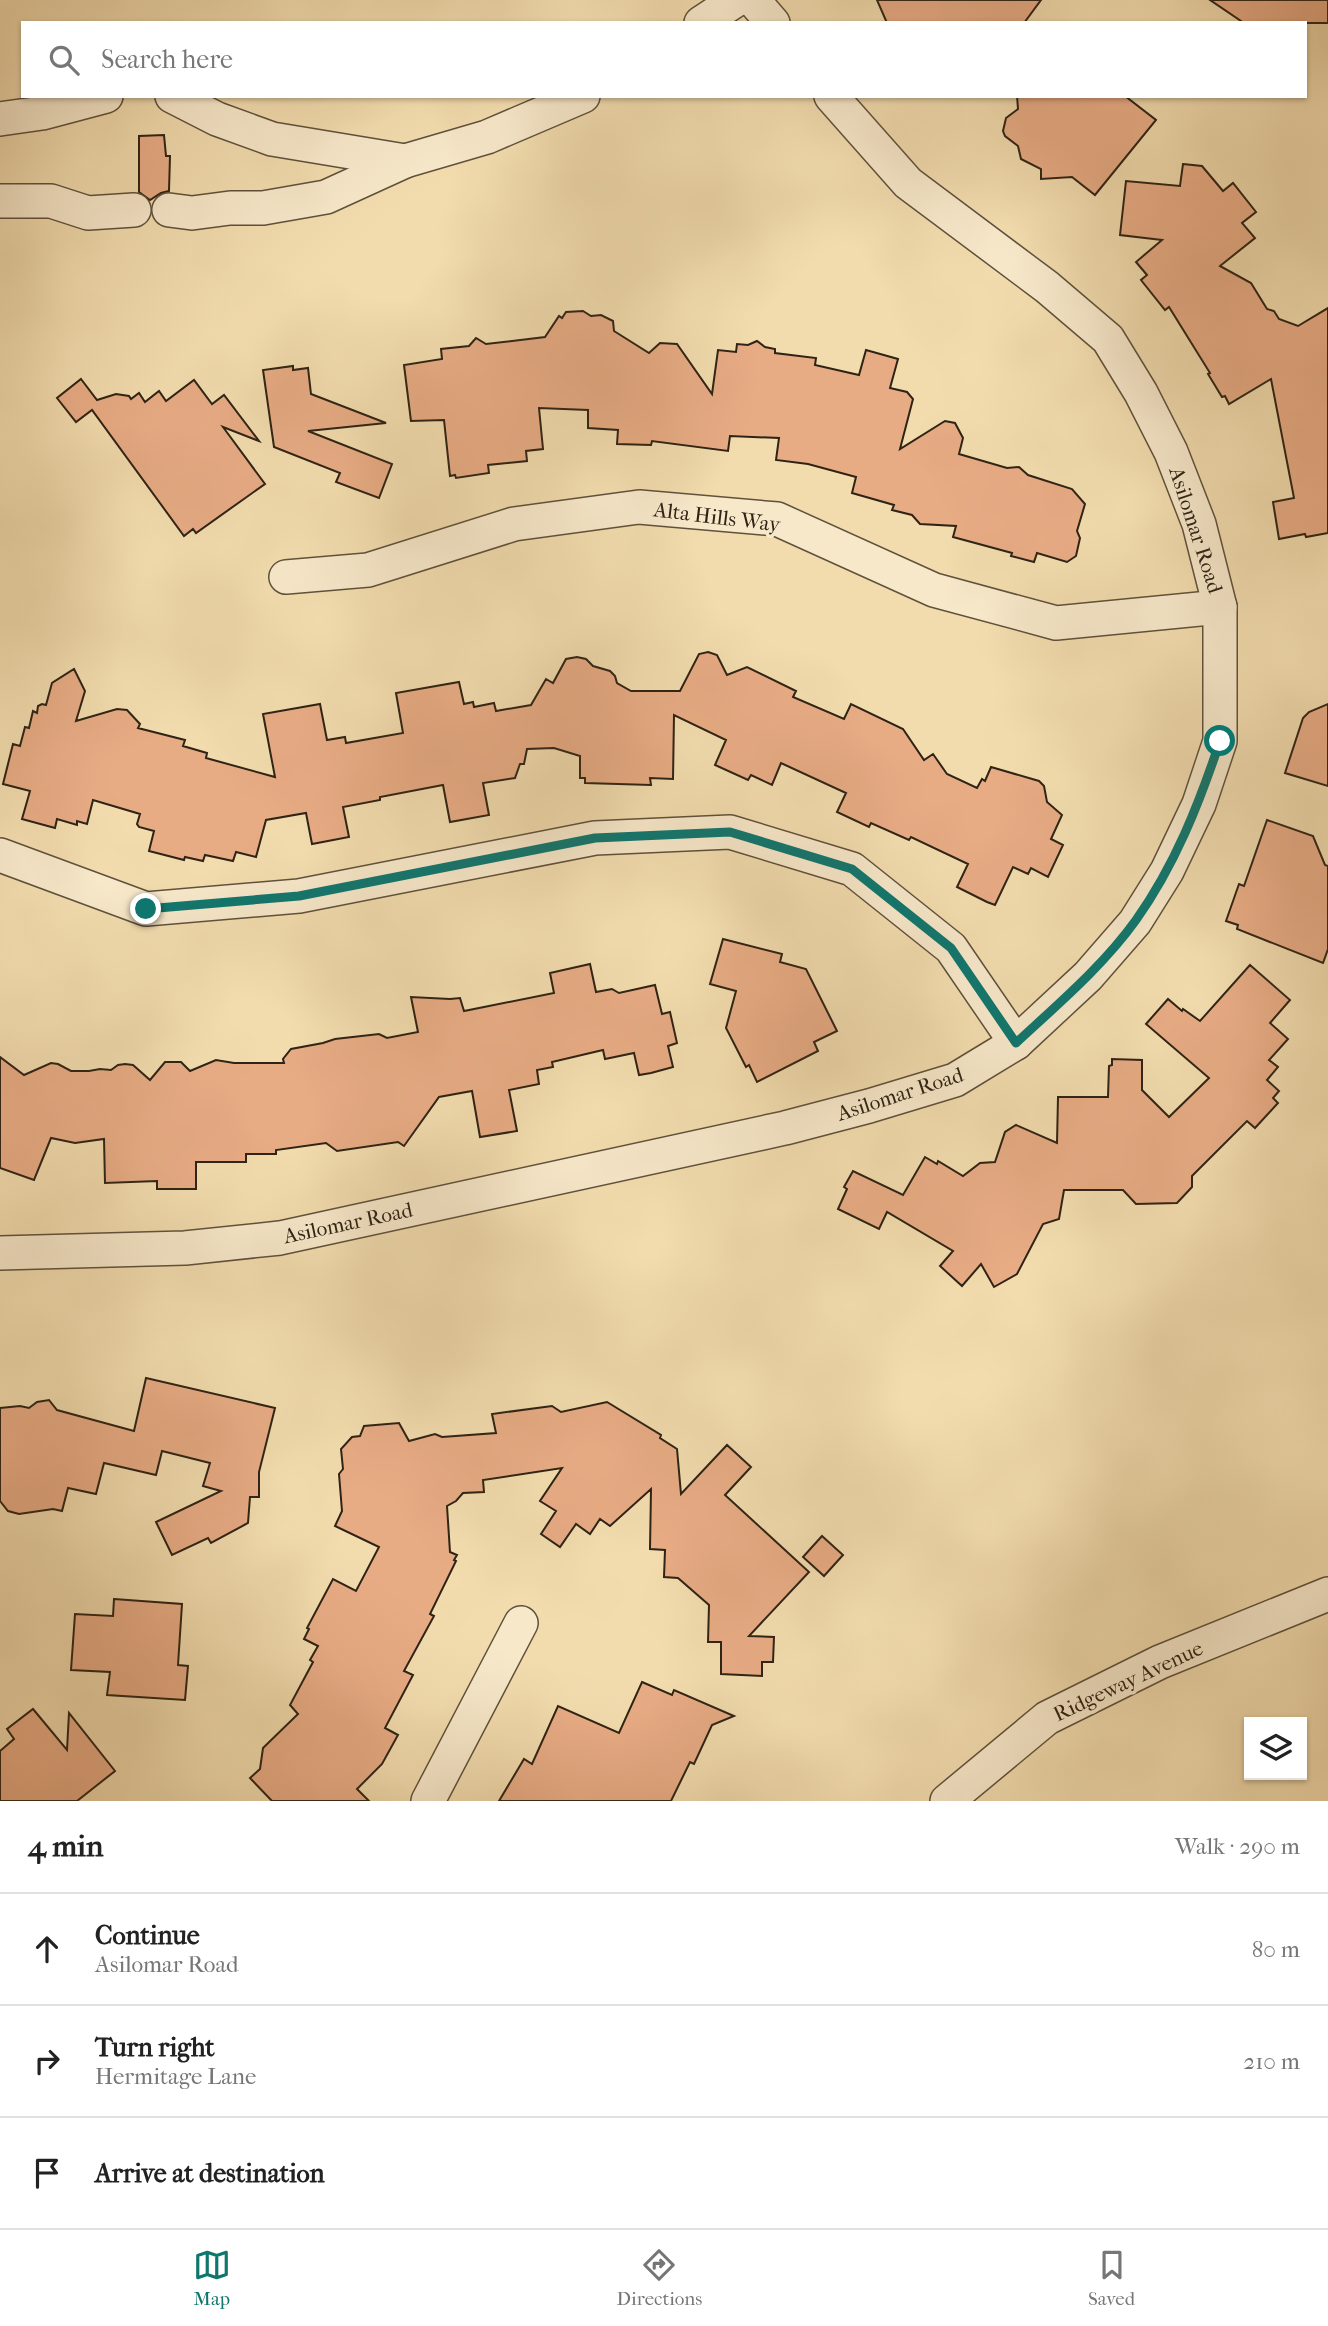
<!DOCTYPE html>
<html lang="en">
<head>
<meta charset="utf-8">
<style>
	:root { --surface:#fff; --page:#f2f2f2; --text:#222; --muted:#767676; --line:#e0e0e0; --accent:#0f766e }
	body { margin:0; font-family:"IM FELL French Canon",serif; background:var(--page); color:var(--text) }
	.controls { position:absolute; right:21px; bottom:21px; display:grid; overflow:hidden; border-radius:0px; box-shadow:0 2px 5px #0004 }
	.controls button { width:63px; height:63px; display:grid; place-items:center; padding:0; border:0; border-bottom:2px solid var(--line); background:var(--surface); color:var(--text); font:35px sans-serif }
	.stop { position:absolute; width:21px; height:21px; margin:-16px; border:5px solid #0f766e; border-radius:50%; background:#fff }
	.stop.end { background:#0f766e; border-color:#fff; box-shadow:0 2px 7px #0008 }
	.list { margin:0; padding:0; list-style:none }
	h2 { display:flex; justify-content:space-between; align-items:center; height:91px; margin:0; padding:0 28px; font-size:30px }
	h2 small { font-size:23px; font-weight:400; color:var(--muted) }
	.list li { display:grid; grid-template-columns:46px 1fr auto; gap:21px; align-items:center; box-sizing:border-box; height:112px; padding:0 28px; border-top:2px solid var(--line) }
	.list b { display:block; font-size:26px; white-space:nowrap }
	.list p { margin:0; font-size:23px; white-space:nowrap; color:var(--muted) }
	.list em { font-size:23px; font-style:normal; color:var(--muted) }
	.icon { flex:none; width:38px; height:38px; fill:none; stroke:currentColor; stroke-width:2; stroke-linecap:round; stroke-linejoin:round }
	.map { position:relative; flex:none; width:1328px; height:1801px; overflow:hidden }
	.search { position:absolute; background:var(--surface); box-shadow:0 2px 5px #0004; left:21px; right:21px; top:21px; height:77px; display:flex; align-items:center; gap:18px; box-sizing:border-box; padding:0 24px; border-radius:0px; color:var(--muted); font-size:26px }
	.sheet { height:427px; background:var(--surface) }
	nav { display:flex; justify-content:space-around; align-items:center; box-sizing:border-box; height:98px; border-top:2px solid var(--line); background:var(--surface); font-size:19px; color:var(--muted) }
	nav a { display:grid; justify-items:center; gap:4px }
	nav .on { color:var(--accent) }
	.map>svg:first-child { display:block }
	.building { fill:#e8ac85; stroke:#2e2315; stroke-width:2 }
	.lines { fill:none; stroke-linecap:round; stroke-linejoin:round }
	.minor-casing { stroke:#5f513b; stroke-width:36 }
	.minor { stroke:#f7e8ca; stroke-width:33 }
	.route { stroke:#0f766e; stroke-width:9 }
	.labels { text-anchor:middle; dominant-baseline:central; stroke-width:7; stroke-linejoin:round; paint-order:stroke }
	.street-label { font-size:21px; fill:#2e2315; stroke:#f7e8ca }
</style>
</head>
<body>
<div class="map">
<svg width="1328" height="1801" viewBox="0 0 1328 1801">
	<rect width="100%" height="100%" fill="#f2dcae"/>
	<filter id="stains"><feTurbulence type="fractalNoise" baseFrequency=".00286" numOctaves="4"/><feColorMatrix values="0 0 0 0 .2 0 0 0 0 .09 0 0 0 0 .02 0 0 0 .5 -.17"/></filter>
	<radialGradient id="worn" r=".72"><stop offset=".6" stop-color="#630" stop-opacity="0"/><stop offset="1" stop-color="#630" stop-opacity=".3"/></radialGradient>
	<!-- building -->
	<g class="building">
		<path d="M 877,0 L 1041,0 L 1024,23 L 887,23 Z"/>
		<path d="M 1210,0 L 1328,0 L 1328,23 L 1244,23 Z"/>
		<path d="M 1017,96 L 1125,96 L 1156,120 L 1095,195 L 1072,177 L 1041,179 L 1041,169 L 1021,159 L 1018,146 L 1005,136 L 1003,131 L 1006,118 L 1018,109 Z"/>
		<path d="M 164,135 L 166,156 L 170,156 L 169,191 L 161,193 L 150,200 L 139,192 L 139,136 Z"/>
		<path d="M 1183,164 L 1202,166 L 1223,191 L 1233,183 L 1256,212 L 1242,223 L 1255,238 L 1220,266 L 1251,283 L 1267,309 L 1274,311 L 1279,319 L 1298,326 L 1328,308 L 1328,533 L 1306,537 L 1305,534 L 1279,539 L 1273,502 L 1294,498 L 1271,379 L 1229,404 L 1225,396 L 1222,397 L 1208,374 L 1210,373 L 1169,307 L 1165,310 L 1141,280 L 1147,275 L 1136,262 L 1162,240 L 1120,235 L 1126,181 L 1180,186 Z"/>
		<path d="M 583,311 L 591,316 L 601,315 L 613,321 L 614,331 L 649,353 L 660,343 L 677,344 L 712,394 L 718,350 L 736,352 L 737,344 L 748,345 L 757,341 L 765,347 L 775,349 L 775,353 L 816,358 L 815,365 L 859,375 L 866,350 L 898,359 L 890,388 L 907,392 L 913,399 L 900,449 L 945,421 L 955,423 L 963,438 L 959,454 L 1007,468 L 1019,467 L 1028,475 L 1072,489 L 1085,504 L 1077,531 L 1080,538 L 1076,556 L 1067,562 L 1037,553 L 1034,562 L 1011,556 L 1012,553 L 953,537 L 956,526 L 920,524 L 912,515 L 892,510 L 894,505 L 852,493 L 856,477 L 808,464 L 776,460 L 779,438 L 730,436 L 728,451 L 652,441 L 651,445 L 617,444 L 618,430 L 588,428 L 588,410 L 539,408 L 543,449 L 526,451 L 527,461 L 488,465 L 489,473 L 456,478 L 455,475 L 450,476 L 444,420 L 411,421 L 404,365 L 442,359 L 441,349 L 469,346 L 476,338 L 486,344 L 545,337 L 559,316 L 562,318 L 566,312 Z"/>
		<path d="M 293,366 L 293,370 L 308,368 L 311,394 L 386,423 L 308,431 L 392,464 L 379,498 L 336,482 L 340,473 L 274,447 L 263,370 Z"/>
		<path d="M 81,379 L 97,400 L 116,394 L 129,396 L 131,399 L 139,393 L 145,402 L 159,391 L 166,401 L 194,380 L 212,404 L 224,395 L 259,441 L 223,427 L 265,484 L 196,533 L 193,529 L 184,536 L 92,410 L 76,422 L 57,398 Z"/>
		<path d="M 708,652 L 717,655 L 727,675 L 747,667 L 796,691 L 793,697 L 844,719 L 851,704 L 903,729 L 924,760 L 933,754 L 947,774 L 977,788 L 982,779 L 985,781 L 991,767 L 1039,781 L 1044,786 L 1047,802 L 1062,815 L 1051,839 L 1063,845 L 1048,877 L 1031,868 L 1028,874 L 1013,867 L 995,905 L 987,902 L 957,887 L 968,864 L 911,837 L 909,840 L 871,823 L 869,827 L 837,812 L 846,793 L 781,763 L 772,785 L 751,775 L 748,780 L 715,765 L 726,740 L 674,715 L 673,779 L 650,778 L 651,785 L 585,783 L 585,778 L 580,778 L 580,756 L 554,748 L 527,749 L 524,764 L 520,764 L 515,778 L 483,783 L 489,815 L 450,822 L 443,785 L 380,797 L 380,800 L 343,807 L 349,837 L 312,844 L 306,813 L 266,820 L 256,857 L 236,852 L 233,861 L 205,855 L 203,861 L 185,857 L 184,860 L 149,851 L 154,831 L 139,827 L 137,824 L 140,814 L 93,800 L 87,824 L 77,821 L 77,825 L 57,819 L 55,828 L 22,819 L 30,791 L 3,784 L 13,744 L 20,746 L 25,727 L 29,728 L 33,711 L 37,713 L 38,706 L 42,704 L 46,705 L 52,683 L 74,669 L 85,691 L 76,721 L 117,709 L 127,710 L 140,724 L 138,728 L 185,740 L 183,746 L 207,753 L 206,758 L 275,777 L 263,714 L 320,704 L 327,740 L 345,737 L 346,743 L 403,733 L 396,693 L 459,682 L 464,704 L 473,702 L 474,707 L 494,703 L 496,711 L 531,705 L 546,679 L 553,683 L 566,659 L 577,657 L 586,659 L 593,666 L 610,671 L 615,676 L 617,683 L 631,691 L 680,691 L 699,654 Z"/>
		<path d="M 1328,704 L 1328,786 L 1285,773 L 1303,718 L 1309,712 Z"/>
		<path d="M 1267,820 L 1313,836 L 1325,865 L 1328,866 L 1328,949 L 1323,963 L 1237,929 L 1238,925 L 1226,921 L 1239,884 L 1244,886 Z"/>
		<path d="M 723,939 L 782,954 L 780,962 L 806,969 L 837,1031 L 814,1042 L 818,1051 L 757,1082 L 749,1065 L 746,1067 L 726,1028 L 736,991 L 710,984 Z"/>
		<path d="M 590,964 L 596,992 L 612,989 L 619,993 L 655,985 L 662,1014 L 670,1012 L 677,1043 L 668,1046 L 673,1067 L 651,1073 L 639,1075 L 634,1053 L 605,1059 L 603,1050 L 552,1062 L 553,1067 L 537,1070 L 539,1084 L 509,1090 L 517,1131 L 480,1137 L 472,1091 L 439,1097 L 404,1146 L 398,1142 L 337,1151 L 326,1143 L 276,1150 L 276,1154 L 246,1154 L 246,1162 L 196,1162 L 196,1189 L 157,1189 L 157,1181 L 105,1183 L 104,1139 L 75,1143 L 51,1138 L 34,1180 L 0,1168 L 0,1057 L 24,1075 L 51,1063 L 58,1064 L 71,1071 L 89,1071 L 100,1069 L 111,1070 L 118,1065 L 125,1064 L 133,1065 L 150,1080 L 165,1062 L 181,1062 L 190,1071 L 216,1060 L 234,1063 L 284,1063 L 283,1059 L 291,1049 L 323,1043 L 335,1039 L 379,1034 L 387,1038 L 418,1032 L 411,997 L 450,999 L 460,998 L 464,1011 L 554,993 L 550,973 Z"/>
		<path d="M 1250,965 L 1290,1000 L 1270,1023 L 1288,1039 L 1269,1060 L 1278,1067 L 1267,1080 L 1279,1091 L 1273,1098 L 1278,1103 L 1255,1128 L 1247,1121 L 1192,1176 L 1192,1187 L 1177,1203 L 1136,1204 L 1123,1190 L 1064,1190 L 1059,1219 L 1043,1224 L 1017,1274 L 994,1287 L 981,1264 L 962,1286 L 940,1266 L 953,1251 L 887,1212 L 879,1229 L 838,1209 L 847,1189 L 844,1187 L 853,1171 L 903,1195 L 925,1157 L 937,1164 L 938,1161 L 963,1176 L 980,1163 L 995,1162 L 1005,1132 L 1016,1125 L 1057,1143 L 1058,1097 L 1108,1097 L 1109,1066 L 1112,1065 L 1112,1059 L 1142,1060 L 1142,1090 L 1169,1117 L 1209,1078 L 1146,1024 L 1168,999 L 1182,1011 L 1183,1009 L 1200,1021 Z"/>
		<path d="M 146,1378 L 275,1408 L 259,1472 L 259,1497 L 250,1497 L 248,1523 L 211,1543 L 208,1538 L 172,1555 L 156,1522 L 221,1491 L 203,1486 L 210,1463 L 162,1451 L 156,1475 L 104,1463 L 96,1494 L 68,1488 L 62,1511 L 53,1509 L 19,1514 L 8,1511 L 0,1501 L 0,1408 L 20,1406 L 29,1408 L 37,1402 L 49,1400 L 57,1410 L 134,1431 Z"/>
		<path d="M 607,1402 L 661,1435 L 660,1438 L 677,1449 L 681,1494 L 727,1445 L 751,1467 L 725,1495 L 809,1572 L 749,1636 L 774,1637 L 773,1662 L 762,1662 L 762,1676 L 721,1674 L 721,1642 L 708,1642 L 709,1605 L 678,1578 L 664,1577 L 665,1550 L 650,1549 L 651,1489 L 610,1526 L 600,1519 L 590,1534 L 576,1524 L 560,1547 L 541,1534 L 556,1511 L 540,1501 L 562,1468 L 483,1480 L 484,1492 L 463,1493 L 456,1501 L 447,1506 L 450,1552 L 457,1555 L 454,1560 L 456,1561 L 430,1614 L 434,1616 L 404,1671 L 413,1675 L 385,1728 L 398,1735 L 382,1764 L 357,1789 L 369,1801 L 272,1801 L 250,1778 L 260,1769 L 263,1748 L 298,1714 L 290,1705 L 313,1662 L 310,1660 L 318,1646 L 304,1639 L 309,1629 L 307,1628 L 333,1579 L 356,1591 L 379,1547 L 335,1526 L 342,1511 L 339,1474 L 343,1469 L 341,1449 L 352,1437 L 360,1436 L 364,1426 L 399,1423 L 409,1441 L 435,1434 L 442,1437 L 496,1433 L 492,1414 L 552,1406 L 561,1412 Z"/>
		<path d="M 822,1536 L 843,1555 L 824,1576 L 803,1557 Z"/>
		<path d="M 114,1599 L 182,1604 L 178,1665 L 188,1666 L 185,1700 L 107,1695 L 110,1672 L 71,1670 L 75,1614 L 113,1616 Z"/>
		<path d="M 642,1682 L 672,1695 L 674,1690 L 734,1716 L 712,1725 L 694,1764 L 690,1762 L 671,1801 L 499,1801 L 524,1759 L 532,1764 L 558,1706 L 619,1733 Z"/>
		<path d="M 33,1709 L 67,1750 L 69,1713 L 115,1771 L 77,1801 L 0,1801 L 0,1751 L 14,1739 L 7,1729 Z"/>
	</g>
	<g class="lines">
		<defs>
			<g id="minor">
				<path d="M 753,0 L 773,23"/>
				<path d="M 701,23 L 736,0"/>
				<path d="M 172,96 L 217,119 L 272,139 L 405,161"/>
				<path d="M 0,119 L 42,113 L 106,96"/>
				<path d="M 0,201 L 51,201 L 88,213 L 134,210"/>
				<path d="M 169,210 L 192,213 L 230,208 L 263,208 L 326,197 L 405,161 L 487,137 L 583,96"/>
				<path d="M 286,577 L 368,570 L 514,524 L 639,507 L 777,519 L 934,590 L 1056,623 L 1220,607"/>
				<path d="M 0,855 L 146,909 L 299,896 L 595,838 L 730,832 L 852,869 L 951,948 L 1016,1043"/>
				<path d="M 0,1253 L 185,1248 L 280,1238 L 785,1128 L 869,1106 L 955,1080 L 1016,1043 L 1088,976 L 1135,922 L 1167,871 L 1199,804 L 1220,741 L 1220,607 L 1199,524 L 1171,452 L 1141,393 L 1108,339 L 1047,287 L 908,183 L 831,96"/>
				<path d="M 428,1801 L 521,1623"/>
				<path d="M 947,1801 L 1047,1718 L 1160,1662 L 1328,1594"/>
			</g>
		</defs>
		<!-- minor casing -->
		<use href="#minor" class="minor-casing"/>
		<!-- minor -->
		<use href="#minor" class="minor"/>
	</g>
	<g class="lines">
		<!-- route -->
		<path class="route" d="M 146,909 L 299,896 L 595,838 L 730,832 L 852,869 L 951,948 L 1016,1043 C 1058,1004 1103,966 1136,920 C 1175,865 1199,804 1220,741"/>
	</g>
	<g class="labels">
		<!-- street labels -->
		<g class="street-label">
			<text transform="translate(717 517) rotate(7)">Alta Hills Way</text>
			<text transform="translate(1196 530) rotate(72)">Asilomar Road</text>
			<text transform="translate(900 1094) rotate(-18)">Asilomar Road</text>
			<text transform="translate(348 1223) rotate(-12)">Asilomar Road</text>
			<text transform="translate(1128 1681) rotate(-25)">Ridgeway Avenue</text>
		</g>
	</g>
	<rect width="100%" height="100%" filter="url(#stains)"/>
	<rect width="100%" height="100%" fill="url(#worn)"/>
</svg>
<div class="controls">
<button><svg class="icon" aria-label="layers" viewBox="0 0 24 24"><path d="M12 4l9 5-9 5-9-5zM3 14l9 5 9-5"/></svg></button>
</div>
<div class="stop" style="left:1220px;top:741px"></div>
<div class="stop end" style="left:146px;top:909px"></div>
<div class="search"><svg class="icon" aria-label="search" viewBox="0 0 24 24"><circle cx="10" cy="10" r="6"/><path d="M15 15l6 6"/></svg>Search here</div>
</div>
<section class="sheet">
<h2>4 min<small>Walk · 290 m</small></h2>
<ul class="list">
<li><svg class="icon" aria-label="ahead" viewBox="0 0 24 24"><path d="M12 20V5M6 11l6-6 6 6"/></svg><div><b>Continue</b><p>Asilomar Road</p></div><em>80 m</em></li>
<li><svg class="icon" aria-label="right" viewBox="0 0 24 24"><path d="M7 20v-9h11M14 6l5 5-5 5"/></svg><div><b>Turn right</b><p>Hermitage Lane</p></div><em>210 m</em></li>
<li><svg class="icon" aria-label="arrive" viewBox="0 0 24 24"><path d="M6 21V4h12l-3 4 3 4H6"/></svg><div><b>Arrive at destination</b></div></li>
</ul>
</section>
<nav>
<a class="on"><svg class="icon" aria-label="map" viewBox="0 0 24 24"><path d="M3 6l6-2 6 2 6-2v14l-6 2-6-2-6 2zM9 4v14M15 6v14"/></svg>Map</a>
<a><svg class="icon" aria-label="directions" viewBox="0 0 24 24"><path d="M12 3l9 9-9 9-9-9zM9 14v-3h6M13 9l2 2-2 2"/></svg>Directions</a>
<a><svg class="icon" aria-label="saved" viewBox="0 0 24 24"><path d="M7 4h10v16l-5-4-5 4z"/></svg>Saved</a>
</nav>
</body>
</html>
